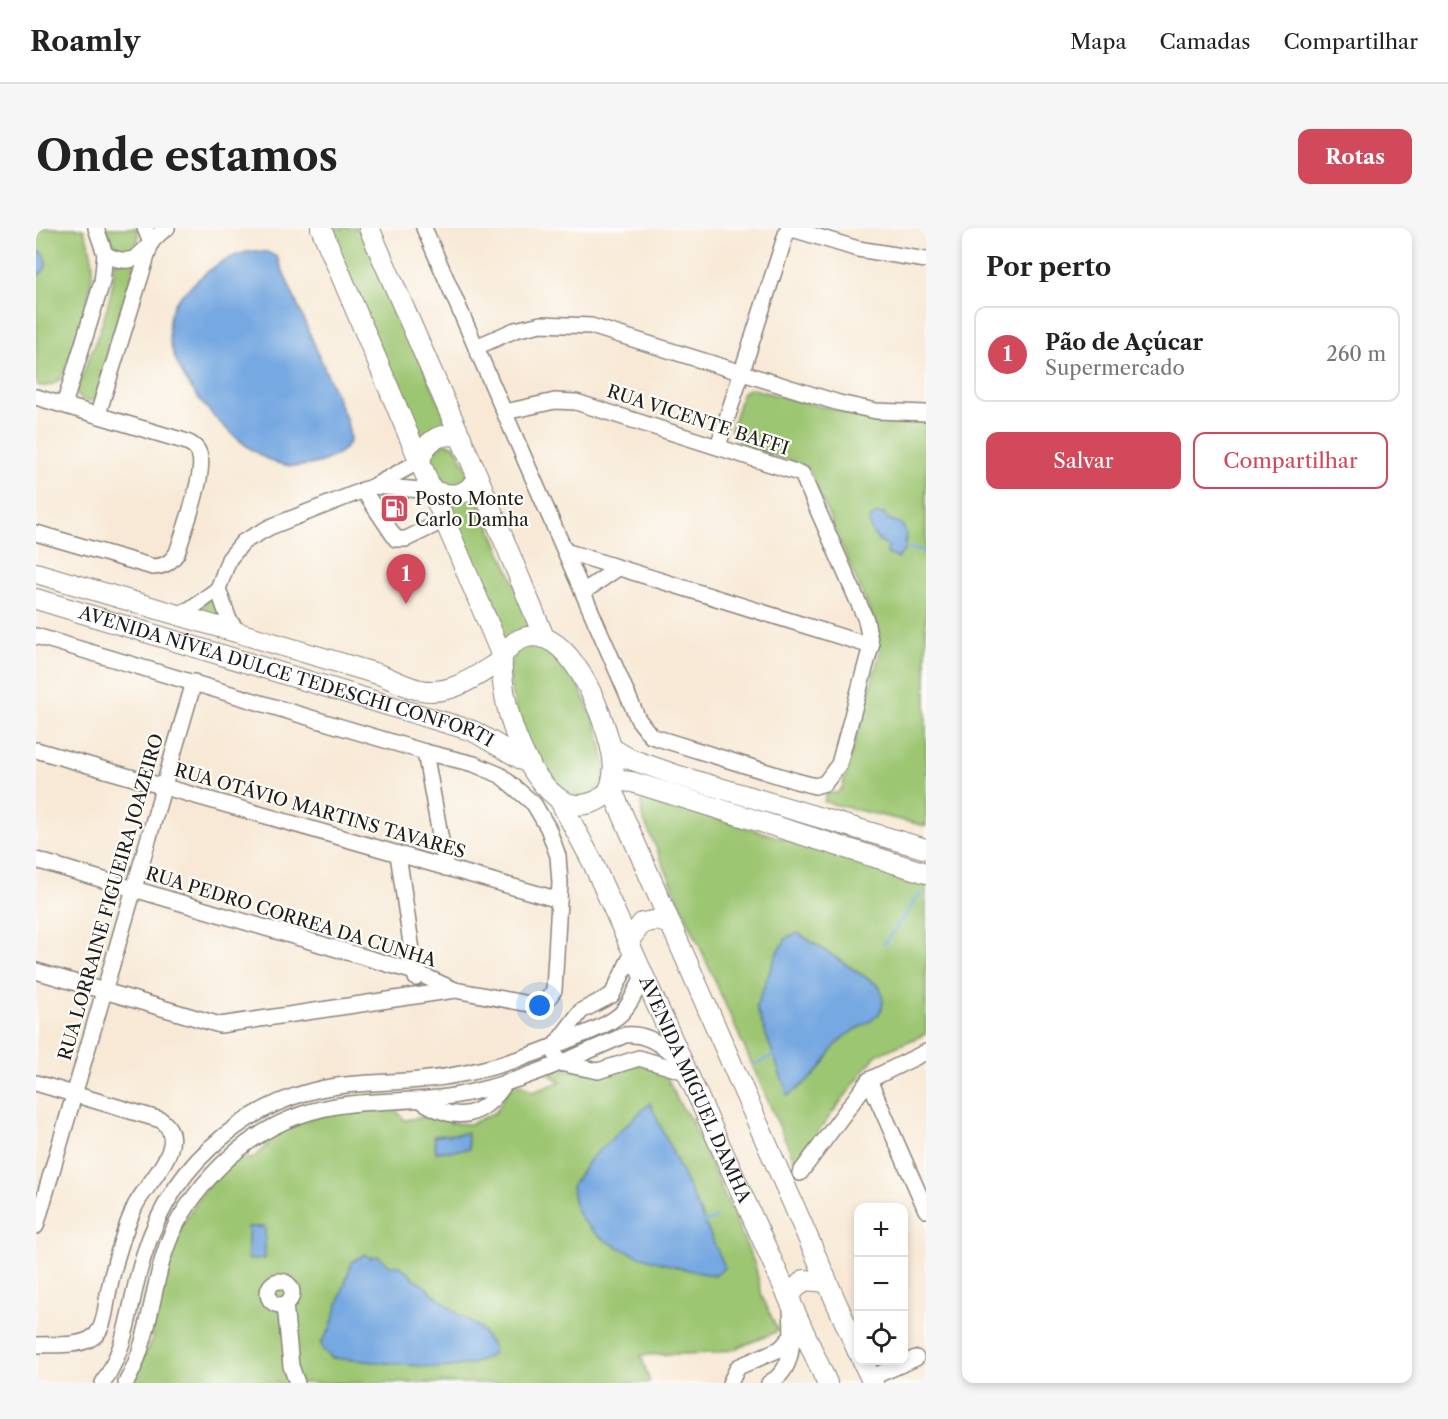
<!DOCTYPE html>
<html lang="pt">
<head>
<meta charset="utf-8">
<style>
	:root { --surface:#fff; --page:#f6f6f6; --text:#222; --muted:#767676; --line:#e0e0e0; --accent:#d1495b }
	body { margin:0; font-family:"Libre Caslon Text",serif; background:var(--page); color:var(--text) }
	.controls { position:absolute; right:18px; bottom:18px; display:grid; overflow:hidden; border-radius:12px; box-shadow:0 3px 9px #0003 }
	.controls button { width:54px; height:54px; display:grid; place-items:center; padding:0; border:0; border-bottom:2px solid var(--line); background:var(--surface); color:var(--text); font:30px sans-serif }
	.you { position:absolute; left:504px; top:778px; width:21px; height:21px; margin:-15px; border:4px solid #fff; border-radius:50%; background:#1a73e8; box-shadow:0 0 0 9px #1a73e833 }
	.badge { display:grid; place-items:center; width:39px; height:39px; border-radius:50%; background:var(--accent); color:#fff; font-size:20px; font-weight:700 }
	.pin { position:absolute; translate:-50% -50px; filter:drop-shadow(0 2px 3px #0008) }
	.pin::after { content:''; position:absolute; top:32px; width:21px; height:18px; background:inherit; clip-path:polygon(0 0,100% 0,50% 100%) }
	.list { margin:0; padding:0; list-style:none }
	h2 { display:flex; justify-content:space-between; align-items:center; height:78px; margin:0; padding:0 24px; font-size:26px }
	h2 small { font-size:20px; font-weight:400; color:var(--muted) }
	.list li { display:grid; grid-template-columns:39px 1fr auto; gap:18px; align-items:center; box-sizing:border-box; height:96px; margin:0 12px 12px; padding:0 12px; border:2px solid var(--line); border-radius:12px }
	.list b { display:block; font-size:22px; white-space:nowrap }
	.list p { margin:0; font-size:20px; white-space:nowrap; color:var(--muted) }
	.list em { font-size:20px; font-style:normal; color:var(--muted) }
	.actions { display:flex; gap:12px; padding:18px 24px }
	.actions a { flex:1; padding:14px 0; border:2px solid var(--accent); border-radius:12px; text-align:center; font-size:21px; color:var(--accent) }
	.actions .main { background:var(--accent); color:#fff }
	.icon { flex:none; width:33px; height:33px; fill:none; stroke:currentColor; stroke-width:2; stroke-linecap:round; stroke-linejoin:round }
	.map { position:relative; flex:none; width:890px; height:1155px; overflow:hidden; border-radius:12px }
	header { display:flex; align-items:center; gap:36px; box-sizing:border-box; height:84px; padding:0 30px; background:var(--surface); border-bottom:2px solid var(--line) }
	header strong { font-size:28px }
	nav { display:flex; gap:33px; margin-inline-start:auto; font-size:21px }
	.intro { display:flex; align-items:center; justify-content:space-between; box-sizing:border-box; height:144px; padding:0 36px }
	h1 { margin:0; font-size:42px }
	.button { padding:15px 27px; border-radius:12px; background:var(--accent); color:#fff; font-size:21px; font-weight:700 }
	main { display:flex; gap:36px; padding:0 36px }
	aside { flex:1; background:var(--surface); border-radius:12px; box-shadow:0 3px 9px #0003 }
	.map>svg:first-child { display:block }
	.green { fill:#9dc672; stroke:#5c7147; stroke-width:1.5 }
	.water { fill:#76a8e1; stroke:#49627e; stroke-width:1.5 }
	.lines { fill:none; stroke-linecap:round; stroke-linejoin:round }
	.stream { stroke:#76a8e1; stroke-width:3 }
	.minor-casing { stroke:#8a8279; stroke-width:18 }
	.major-casing { stroke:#8a8279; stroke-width:22 }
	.minor { stroke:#fff; stroke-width:15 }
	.major { stroke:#fff; stroke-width:20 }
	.labels { text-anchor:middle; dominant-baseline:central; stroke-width:4.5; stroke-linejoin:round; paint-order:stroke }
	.street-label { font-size:18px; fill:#1c1c1c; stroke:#fdfcf7 }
	.poi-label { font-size:18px; fill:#1c1c1c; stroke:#fdfcf7; text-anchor:start }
</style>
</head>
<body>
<header>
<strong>Roamly</strong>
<nav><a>Mapa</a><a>Camadas</a><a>Compartilhar</a></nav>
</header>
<div class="intro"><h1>Onde estamos</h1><a class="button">Rotas</a></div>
<main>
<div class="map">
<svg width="890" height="1155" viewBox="0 0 890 1155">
	<rect width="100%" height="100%" fill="#fdfcf7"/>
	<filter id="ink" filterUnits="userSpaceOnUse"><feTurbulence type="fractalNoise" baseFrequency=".0167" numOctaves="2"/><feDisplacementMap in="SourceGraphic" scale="12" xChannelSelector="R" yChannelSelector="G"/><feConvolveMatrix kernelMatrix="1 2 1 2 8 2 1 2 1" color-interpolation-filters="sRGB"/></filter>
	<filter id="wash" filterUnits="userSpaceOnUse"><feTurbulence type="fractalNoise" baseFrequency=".008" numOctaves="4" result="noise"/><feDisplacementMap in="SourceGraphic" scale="24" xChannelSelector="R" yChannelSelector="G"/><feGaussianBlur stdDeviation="1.35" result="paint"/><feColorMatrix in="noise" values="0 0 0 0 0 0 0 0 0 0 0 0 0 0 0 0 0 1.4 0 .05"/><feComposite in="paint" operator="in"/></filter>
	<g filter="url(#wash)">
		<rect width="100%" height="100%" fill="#f8e9d6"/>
		<!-- green -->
		<g class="green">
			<path d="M 0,0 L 47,0 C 52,13 57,27 57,41 C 56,58 34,143 22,153 C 16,158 8,159 0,157 Z"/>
			<path d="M 69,0 L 102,0 L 102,14 L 93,24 L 81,23 Z"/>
			<path d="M 291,0 L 327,0 L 416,204 L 386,216 Z"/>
			<path d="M 100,33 L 60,171 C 52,176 42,172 40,163 C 52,132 82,67 77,34 Z"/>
			<path d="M 714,160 C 776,178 825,189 890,192 L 890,598 L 788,574 L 791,565 L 801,565 L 806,560 L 844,424 L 843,405 L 773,241 C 752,229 728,227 706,216 C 700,213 697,207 695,201 L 707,164 Z"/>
			<path d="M 408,215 L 419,218 L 432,242 L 430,256 L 406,259 C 397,247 394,236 397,222 Z"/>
			<path d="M 437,260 L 497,397 L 467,408 L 408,272 Z"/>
			<path d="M 180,366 L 189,398 L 153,387 Z"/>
			<path d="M 492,416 L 515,421 L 540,453 L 562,500 L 569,535 L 567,557 L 550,570 L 528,566 C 519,556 508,545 501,533 C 487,507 453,431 492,416 Z"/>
			<path d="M 611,570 L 890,653 L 890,806 L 840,827 L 759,934 L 606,588 L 605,574 Z"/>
			<path d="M 595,836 L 627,841 L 643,875 L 656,893 L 719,1037 L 726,1068 L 742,1103 L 699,1121 L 679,1125 L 605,1127 L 614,1155 L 95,1155 L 115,1114 L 124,1060 L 145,998 L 170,960 L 201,928 L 216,931 L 232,917 L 221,914 C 261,887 311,882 358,880 L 369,892 L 388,889 L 379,879 L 389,877 L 415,895 L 435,896 L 460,884 L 473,860 L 485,856 L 497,864 L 524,854 L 513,846 L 524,842 Z"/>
		</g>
		<!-- water -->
		<g class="water">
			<path d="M 0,22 C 15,28 13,41 0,49 Z"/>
			<path d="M 219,23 L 231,24 L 241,29 L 311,193 C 312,199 314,206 314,211 C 312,227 278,238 264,238 C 253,239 239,236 229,230 C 188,207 116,133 136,81 C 139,73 147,65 153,60 C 172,42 193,25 219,23 Z"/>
			<path d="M 840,286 L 848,286 L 852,291 L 866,296 L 870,305 L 869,322 L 862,330 L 851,326 L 852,318 C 842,314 833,304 833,292 Z"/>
			<path d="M 762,705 L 843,758 C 859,795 821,794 803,814 C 794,822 790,835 781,844 C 773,853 762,860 752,868 L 720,779 L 740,727 L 751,709 Z"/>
			<path d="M 614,875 L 689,1039 L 679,1048 C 639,1039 558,1024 540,981 C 538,975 537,966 536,958 L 553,932 Z"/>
			<path d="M 431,905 L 433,921 L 400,924 L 398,908 Z"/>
			<rect x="212" y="999" width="17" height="32"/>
			<path d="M 329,1026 L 334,1030 L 342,1028 L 354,1038 L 364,1038 L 423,1087 L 443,1099 L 457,1119 L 456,1127 L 437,1136 L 405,1140 L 296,1130 L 287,1122 L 285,1115 L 294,1101 L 316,1034 Z"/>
		</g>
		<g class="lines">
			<!-- stream -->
			<g class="stream">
				<path d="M 868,320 L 890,323"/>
				<path d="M 848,716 L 885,665"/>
				<path d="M 720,836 L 740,826"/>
				<path d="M 667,995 L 679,990"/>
			</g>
		</g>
	</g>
	<g filter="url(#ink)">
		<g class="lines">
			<defs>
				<g id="minor">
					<path d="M 388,0 L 602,491 L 615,508 L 760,553 L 779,558 L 789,555 L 803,536 L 835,418 L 830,392 L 766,246 L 540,174 L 519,173 L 469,184"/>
					<path d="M 753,0 L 822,21 L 890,32"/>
					<path d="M 69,26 C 106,46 107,14 131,0"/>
					<path d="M 440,119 L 479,102 L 505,96 L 555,98 L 803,175 L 840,183 L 890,185"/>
					<path d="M 0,169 L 148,213 C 156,216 162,219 164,229 C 169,246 147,306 141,325 C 134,335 129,338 117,339 L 0,305"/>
					<path d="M 28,177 L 66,54 L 69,26 L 60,0"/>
					<path d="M 62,186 L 115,15 L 109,0"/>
					<path d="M 682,218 L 752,0"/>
					<path d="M 338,258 L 397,263"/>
					<path d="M 327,262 L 360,311 L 370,311 L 409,292"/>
					<path d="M 529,323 L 835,418"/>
					<path d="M 547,364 L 582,340"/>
					<path d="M 140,387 L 154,381 L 182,361"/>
					<path d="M 203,405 L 193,392 L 182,361 L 193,331 L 207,314 L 234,299 L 338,258 L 384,233"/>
					<path d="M 0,408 L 389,524 L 438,536 L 464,547 L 498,576 L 512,600 L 522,628 L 524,655 L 518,762 L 511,772 L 493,776 L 419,762 L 379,744 L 0,632"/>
					<path d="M 0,522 L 523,672"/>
					<path d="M 389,524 L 410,640"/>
					<path d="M 362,626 L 380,750"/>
					<path d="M 597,724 L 576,767 L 545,783 L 517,820 L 523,835 L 562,843 L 603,830 L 653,845"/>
					<path d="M 0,743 L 184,797 L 419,762"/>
					<path d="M 833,852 L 890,982"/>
					<path d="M 0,855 L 125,892 C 156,915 110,955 99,978 C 87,1005 79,1033 73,1061 C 70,1074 70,1090 64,1101 C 62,1105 58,1109 54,1111 C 39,1119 17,1116 0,1117"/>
					<path d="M 386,873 C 421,896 447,890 470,854"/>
					<path d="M 764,945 L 833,852 L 890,824"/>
					<path d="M 0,998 L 158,454"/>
					<circle cx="244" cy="1065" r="12"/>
					<path d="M 249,1076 L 255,1138 L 261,1155"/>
					<path d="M 834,1150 L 880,1130"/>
					<path d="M 67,1155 C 91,1117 92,1086 103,1044 C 115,997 138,953 174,920 C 203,893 237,873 276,863 C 311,854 348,855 384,852 C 438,847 490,831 540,809 C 554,804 569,798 581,789 C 594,779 600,762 607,748"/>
					<path d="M 90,1155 C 120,1102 114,1039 145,988 C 181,931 232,889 300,878 C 340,871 381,875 422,867 C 480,856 535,831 589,807 C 612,804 627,820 646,831"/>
					<path d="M 694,1155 L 702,1139 L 744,1121 L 755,1109"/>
					<path d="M 733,1155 C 761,1141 756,1106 755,1080"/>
				</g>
				<g id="major">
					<path d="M 285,0 L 466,428 C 463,471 486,547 525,572 C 540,582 569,576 575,557 C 579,544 578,529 574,516 C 566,485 534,399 491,409 C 480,412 472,418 466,428"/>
					<path d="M 333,0 L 441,247 L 508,409"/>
					<path d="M 384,233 C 389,213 404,203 425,209"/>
					<path d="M 397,263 C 416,269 435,269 441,247"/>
					<path d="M 0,345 L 345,447 C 358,452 372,460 385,462 C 416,468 441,447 466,432"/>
					<path id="s1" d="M 0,371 L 437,503 L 494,536"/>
					<path d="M 575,520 L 594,531 L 640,547 L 890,621"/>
					<path d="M 576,552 L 596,554 L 890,645"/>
					<path d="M 575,560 L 822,1124"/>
					<path id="s2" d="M 523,571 L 556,633 L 791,1155"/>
					<path d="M 592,714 L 606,695 L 622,692 L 633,696"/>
					<path d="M 754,1070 L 757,1063 L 768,1052 L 791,1054"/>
					<path d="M 826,1132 L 837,1155"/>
				</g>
			</defs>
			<!-- minor casing -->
			<use href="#minor" class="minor-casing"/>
			<!-- major casing -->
			<use href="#major" class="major-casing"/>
			<!-- minor -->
			<use href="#minor" class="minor"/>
			<!-- major -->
			<use href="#major" class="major"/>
		</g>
	</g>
	<!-- icons -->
	<defs>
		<symbol id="fuel-square" viewBox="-11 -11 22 22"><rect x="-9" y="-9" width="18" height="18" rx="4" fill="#d1495b" stroke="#fdfcf7"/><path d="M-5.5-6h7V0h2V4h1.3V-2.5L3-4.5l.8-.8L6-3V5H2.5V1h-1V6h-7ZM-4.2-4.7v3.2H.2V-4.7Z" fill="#fff"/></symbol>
	</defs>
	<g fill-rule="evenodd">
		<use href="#fuel-square" x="342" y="264" width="33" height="33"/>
	</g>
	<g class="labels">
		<!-- street labels -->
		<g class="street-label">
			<text transform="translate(662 192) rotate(18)">RUA VICENTE BAFFI</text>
			<text stroke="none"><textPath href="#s1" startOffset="262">AVENIDA NÍVEA DULCE TEDESCHI CONFORTI</textPath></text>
			<text transform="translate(284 583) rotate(16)">RUA OTÁVIO MARTINS TAVARES</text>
			<text transform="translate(75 669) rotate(-74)">RUA LORRAINE FIGUEIRA JOAZEIRO</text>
			<text transform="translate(255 689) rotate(17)">RUA PEDRO CORREA DA CUNHA</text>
			<text stroke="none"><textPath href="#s2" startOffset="321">AVENIDA MIGUEL DAMHA</textPath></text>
		</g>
		<!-- poi labels -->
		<g class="poi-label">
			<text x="379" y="271">Posto Monte<tspan x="379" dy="21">Carlo Damha</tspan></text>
		</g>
	</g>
</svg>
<div class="controls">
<button>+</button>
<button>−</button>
<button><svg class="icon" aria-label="locate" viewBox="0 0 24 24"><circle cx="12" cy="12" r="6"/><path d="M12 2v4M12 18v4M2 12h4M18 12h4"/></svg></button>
</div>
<div class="you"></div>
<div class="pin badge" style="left:370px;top:376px">1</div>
</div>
<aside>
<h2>Por perto<small></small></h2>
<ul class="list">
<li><span class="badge">1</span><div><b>Pão de Açúcar</b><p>Supermercado</p></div><em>260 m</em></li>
</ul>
<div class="actions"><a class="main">Salvar</a><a>Compartilhar</a></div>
</aside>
</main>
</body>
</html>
